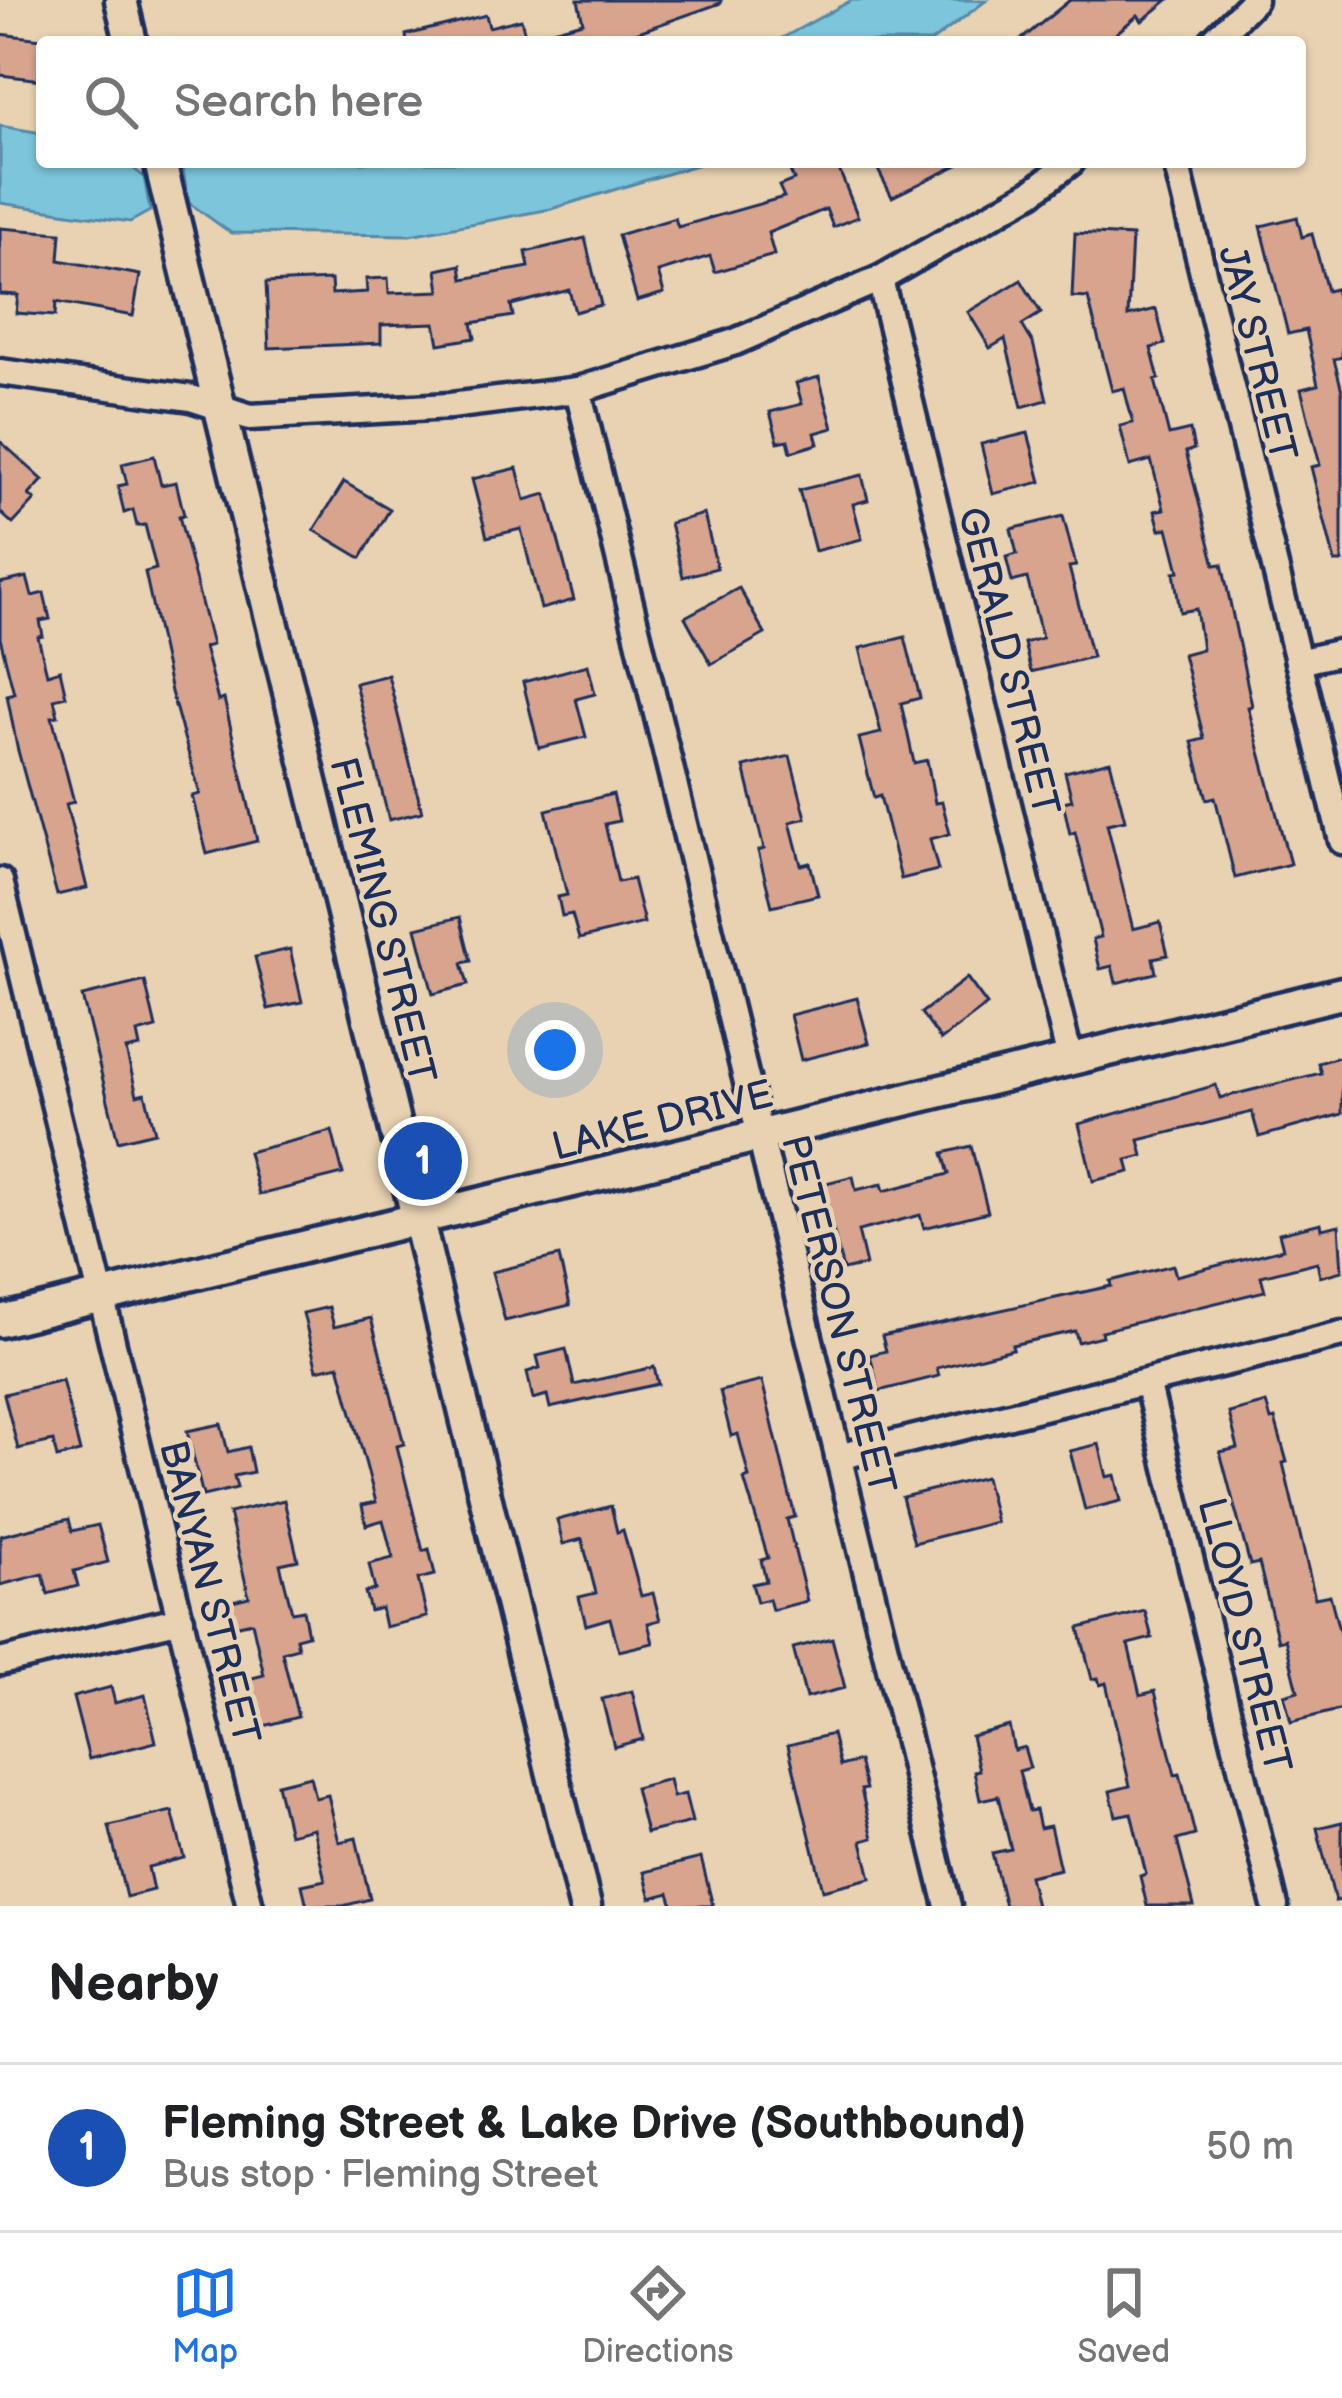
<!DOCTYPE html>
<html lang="en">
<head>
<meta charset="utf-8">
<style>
	:root { --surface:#fff; --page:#f2f2f2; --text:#202124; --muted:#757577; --line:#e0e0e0; --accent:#1a73e8 }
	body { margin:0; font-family:"Balsamiq Sans",sans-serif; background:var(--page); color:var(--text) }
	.you { position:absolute; left:555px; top:1050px; width:42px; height:42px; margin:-30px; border:9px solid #fff; border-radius:50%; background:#1a73e8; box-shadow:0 0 0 18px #1a73e833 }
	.badge { display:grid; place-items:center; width:78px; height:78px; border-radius:50%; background:var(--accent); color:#fff; font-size:39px; font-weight:700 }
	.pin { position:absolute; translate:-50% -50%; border:6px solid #fff; box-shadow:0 3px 12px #0006 }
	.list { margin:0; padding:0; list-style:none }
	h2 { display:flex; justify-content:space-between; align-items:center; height:156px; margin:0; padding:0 48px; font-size:51px }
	h2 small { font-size:39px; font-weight:400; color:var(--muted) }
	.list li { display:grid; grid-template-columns:78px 1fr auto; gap:36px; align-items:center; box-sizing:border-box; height:168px; padding:0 48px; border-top:3px solid var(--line) }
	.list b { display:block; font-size:45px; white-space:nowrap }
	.list p { margin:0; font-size:39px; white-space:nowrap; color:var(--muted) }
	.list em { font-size:39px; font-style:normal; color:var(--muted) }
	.icon { flex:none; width:66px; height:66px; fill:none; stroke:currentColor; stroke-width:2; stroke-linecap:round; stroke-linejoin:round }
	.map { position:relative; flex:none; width:1342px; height:1906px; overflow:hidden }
	.search { position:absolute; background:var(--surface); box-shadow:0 3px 9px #0004; left:36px; right:36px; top:36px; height:132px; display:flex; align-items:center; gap:30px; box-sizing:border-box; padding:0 42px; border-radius:12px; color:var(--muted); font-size:45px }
	.sheet { height:324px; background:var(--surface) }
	nav { display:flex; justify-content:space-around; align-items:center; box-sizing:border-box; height:168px; border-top:3px solid var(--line); background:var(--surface); font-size:33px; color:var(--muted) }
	nav a { display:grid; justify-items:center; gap:6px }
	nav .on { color:var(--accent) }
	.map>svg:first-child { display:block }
	.water { fill:#7bc5db; stroke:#5589a9; stroke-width:3 }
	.building { fill:#d8a48d; stroke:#1b2f5e; stroke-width:3 }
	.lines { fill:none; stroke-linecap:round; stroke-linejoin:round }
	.minor-casing { stroke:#1b2f5e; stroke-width:33 }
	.tertiary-casing { stroke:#1b2f5e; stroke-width:39 }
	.minor { stroke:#e8d2b1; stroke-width:24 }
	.tertiary { stroke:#e8d2b1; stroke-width:30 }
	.labels { text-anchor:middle; stroke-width:9; stroke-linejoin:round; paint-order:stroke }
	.street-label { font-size:39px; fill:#1b2f5e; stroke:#e8d2b1 }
</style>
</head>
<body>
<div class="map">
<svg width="1342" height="1906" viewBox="0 0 1342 1906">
	<rect width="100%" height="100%" fill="#e8d2b1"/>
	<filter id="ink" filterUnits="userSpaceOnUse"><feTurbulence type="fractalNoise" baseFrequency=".00833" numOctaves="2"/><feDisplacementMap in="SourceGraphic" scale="24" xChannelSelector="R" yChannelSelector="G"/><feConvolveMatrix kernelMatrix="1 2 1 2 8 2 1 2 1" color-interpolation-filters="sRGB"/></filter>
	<g filter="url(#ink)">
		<g class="water">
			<path d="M852,0H987L931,42H775Z"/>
			<path d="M0,126L42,133V162H126L144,177L150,211L130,222L0,203Z"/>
			<path d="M193,162H706L551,209L410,235L231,233L189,203L183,170Z"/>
		</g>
		<g class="building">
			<path d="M578,0H721V3L610,42H530L529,36L583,22Z"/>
			<path d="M1070,0H1168L1142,21L1138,15L1106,42H1018Z"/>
			<path d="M486,15L489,27L521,19L527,42H407L406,35Z"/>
			<path d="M0,34L42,39V80L0,75Z"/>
			<path d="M786,162H836L858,217L833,227L826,209L768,233L774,255L715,272L710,256L658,272L664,293L637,301L618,235L675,218L678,227L784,197L779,186L794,180Z"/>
			<path d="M874,162H964L892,197Z"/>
			<path d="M1297,217L1302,237L1312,234L1327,291L1335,289L1342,319V357L1334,359L1342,391V562H1335L1311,467L1320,465L1301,389L1318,385L1306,330L1288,334L1261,226Z"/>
			<path d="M0,228L61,233L59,260L140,275L133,316L56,302L55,316L16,313L18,295L0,294Z"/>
			<path d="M1075,233L1132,236L1128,316L1156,309L1165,344L1151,348L1159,379L1155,380L1169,435L1190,430L1194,449L1186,452L1215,565L1222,564L1252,706L1248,707L1290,864L1235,878L1215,797L1207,799L1192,742L1204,739L1183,654L1202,649L1196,609L1180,612L1174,572L1179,571L1168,528L1160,530L1155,511L1164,509L1151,460L1130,466L1120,426L1133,423L1124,388L1112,391L1088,298L1072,297Z"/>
			<path d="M585,238L601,305L575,312L569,290L511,305L513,316L472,323L475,338L439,344L435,323L381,325V343L269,348L266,283L331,280L332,294L367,292L366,279L388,278L389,293L440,291L437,270L461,265L463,279L529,267L526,252Z"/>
			<path d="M1021,280L1041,313L1022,325L1033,343L1047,400L1022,407L1005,339L990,348L968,312Z"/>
			<path d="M819,377L833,428L815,433L818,444L791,452L788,440L778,442L770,412L802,404L796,383Z"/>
			<path d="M1028,433L1041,482L993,494L981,444Z"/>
			<path d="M0,441L43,480L29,495L35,500L13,524L0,512Z"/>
			<path d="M154,456L161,485L176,482L184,515L179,516L212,645L204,647L218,701L224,699L257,841L207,854L192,796L200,794L171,692L145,572L156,569L145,525L137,526L133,510L124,513L118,486L127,484L122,464Z"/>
			<path d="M517,468L525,500L546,494L574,600L541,609L521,529L487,537L472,479Z"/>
			<path d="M862,475L868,500L853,504L862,539L815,551L799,490Z"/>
			<path d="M344,482L390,509L361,558L314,530Z"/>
			<path d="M704,514L717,568L683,577L670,523Z"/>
			<path d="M1063,516L1076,566L1069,567L1092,657L1031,672L1024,643L1042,638L1027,578L1012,582L1006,557L1017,554L1011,529Z"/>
			<path d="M27,577L32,596L44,593L50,619L40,621L43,636L38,637L47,674L60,670L66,696L54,699L58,716L52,717L74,802L66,804L87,888L57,895L17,747L7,695L14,693L0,638V583Z"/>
			<path d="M739,588L765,634L711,664L685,617Z"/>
			<path d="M905,637L920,698L901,703L914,763L927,760L935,803L942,802L950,834L930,839L938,870L901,879L880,796L874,798L859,738L881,733L860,648Z"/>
			<path d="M588,665L595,694L576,699L586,737L539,748L523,682Z"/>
			<path d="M388,675L422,812L389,820L355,683Z"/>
			<path d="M790,756L806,818L790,822L801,865L810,863L818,895L772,906L758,851L764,849L744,767Z"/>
			<path d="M1110,761L1125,820L1107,824L1133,929L1160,922L1168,955L1153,958L1156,973L1116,983L1112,966L1100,969L1093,939L1101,937L1075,832L1070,834L1063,802L1072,800L1065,772Z"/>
			<path d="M613,794L619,821L605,824L618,882L633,879L644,923L579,939L572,914L562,916L558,897L567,895L546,810Z"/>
			<path d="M460,917L471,961L462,963L468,985L433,994L416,928Z"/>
			<path d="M290,949L302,1002L268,1009L255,957Z"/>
			<path d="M967,978L987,1005L941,1040L921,1013Z"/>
			<path d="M145,981L156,1028L137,1033L140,1047L126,1050L137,1095L145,1093L155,1132L118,1141L82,996Z"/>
			<path d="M857,998L869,1043L801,1060L790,1015Z"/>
			<path d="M1342,1056V1114L1259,1137L1252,1112L1139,1140L1143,1156L1127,1160L1130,1172L1093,1181L1079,1124L1216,1085L1220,1098L1321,1073L1318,1063Z"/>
			<path d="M332,1131L343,1174L259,1195L248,1152Z"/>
			<path d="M971,1146L988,1212L924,1228L920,1215L858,1231L866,1265L843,1270L822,1184L853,1176L856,1190L882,1184L884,1191L949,1174L943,1153Z"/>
			<path d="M1321,1223L1322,1229L1339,1225L1342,1271L1320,1277L1317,1262L1261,1276L1265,1291L1101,1331L1102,1336L1078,1342L1075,1331L1012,1345L1013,1349L937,1368L939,1376L879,1391L870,1355L886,1351L882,1336L1111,1286L1110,1281L1173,1265L1176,1276L1283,1249L1279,1233Z"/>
			<path d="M559,1256L570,1305L505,1321L492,1272Z"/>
			<path d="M329,1307L334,1327L371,1318L404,1444L397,1446L423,1551L429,1549L435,1575L418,1579L427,1617L385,1627L381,1608L370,1611L365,1592L375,1590L369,1564L393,1558L383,1520L366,1525L362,1505L376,1502L339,1365L317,1370L303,1313Z"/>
			<path d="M566,1349L574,1385L654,1367L658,1384L550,1408L547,1395L533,1399L527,1372L540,1368L537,1356Z"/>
			<path d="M62,1380L80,1452L57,1458L53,1441L18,1449L4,1394Z"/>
			<path d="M762,1381L795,1517L787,1519L807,1601L772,1610L769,1599L757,1602L752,1584L766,1581L761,1560L768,1558L744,1479L749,1477L738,1434L731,1436L720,1391Z"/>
			<path d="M1266,1403L1271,1420L1275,1419L1287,1462L1283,1463L1315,1598L1330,1595L1342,1642V1709L1291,1722L1284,1695L1298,1691L1285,1639L1278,1641L1259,1563L1250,1565L1220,1452L1238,1448L1229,1413Z"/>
			<path d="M221,1424L228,1452L248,1447L253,1472L234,1476L237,1488L203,1496L187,1431Z"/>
			<path d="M1099,1444L1107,1477L1115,1475L1121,1501L1085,1510L1070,1451Z"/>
			<path d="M985,1477L996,1522L914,1543L902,1497Z"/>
			<path d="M284,1500L298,1560L280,1564L292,1612L303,1610L308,1635L296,1638L298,1648L282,1652L298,1717L260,1727L248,1679L264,1675L252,1622L234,1626L228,1602L249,1597L229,1513Z"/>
			<path d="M611,1506L617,1532L623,1530L641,1596L653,1593L660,1620L648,1623L653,1643L619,1651L610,1618L586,1625L579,1597L596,1593L582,1539L563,1544L557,1520Z"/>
			<path d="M69,1519L72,1531L98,1525L108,1562L74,1571L78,1586L48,1594L43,1574L0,1585V1536Z"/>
			<path d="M1145,1611L1152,1638L1128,1644L1140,1695L1155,1691L1175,1775L1180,1774L1195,1835L1177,1840L1194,1906H1147L1140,1876L1146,1874L1131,1813L1116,1816L1110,1791L1130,1786L1106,1683L1100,1685L1098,1678L1092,1679L1079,1628Z"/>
			<path d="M832,1638L845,1688L806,1698L793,1648Z"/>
			<path d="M111,1687L115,1703L145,1695L156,1742L89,1759L73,1697Z"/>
			<path d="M632,1691L643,1739L614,1747L602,1699Z"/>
			<path d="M1009,1726L1014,1750L1024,1747L1030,1768L1019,1771L1029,1811L1036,1810L1040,1828L1050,1826L1060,1869L1029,1876L1036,1906H1005L992,1853L1011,1849L998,1796L980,1800L974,1771L979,1770L971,1736Z"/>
			<path d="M832,1734L840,1766L859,1761L866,1789L861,1790L873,1838L862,1841L871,1878L823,1890L788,1745Z"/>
			<path d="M310,1776L315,1798L328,1795L339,1842L356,1838L370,1899L343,1906H307L302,1885L325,1880L313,1828L289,1834L277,1784Z"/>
			<path d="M669,1779L673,1797L685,1794L692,1822L646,1833L635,1788Z"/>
			<path d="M172,1811L184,1858L148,1867L153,1890L126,1897L109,1826Z"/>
			<path d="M1342,1822V1900L1335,1901L1317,1828Z"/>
			<path d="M701,1858L713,1906H673L669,1893L651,1898L644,1872Z"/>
		</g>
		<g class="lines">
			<g class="minor-casing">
				<g id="minor">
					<path d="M1212,42L1254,0"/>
					<path d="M1176,162L1342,841"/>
					<path d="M880,279L1070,1059"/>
					<path d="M0,372L191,398L250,417L450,406L578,390L735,342L880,279L1032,192L1071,162"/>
					<path d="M578,390L948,1906"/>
					<path d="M1298,662L1342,652"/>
					<path d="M0,881L250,1906"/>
					<path d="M1147,1382L1275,1906"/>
					<path d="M838,1457L1342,1334"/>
					<path d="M0,1662L181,1619"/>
				</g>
			</g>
			<g class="tertiary-casing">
				<g id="tertiary">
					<path d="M121,0L131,42"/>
					<path d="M160,162L585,1906"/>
					<path d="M0,1321L1342,993"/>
				</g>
			</g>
			<use href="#minor" class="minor"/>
			<use href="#tertiary" class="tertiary"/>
		</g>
	</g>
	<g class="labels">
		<g class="street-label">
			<text transform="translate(1259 353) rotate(76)" y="14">JAY STREET</text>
			<text transform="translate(1010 661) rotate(76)" y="14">GERALD STREET</text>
			<text transform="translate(384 920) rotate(76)" y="14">FLEMING STREET</text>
			<text transform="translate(662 1119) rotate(-14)" y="14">LAKE DRIVE</text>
			<text transform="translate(840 1314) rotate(76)" y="14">PETERSON STREET</text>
			<text transform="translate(211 1592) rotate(76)" y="14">BANYAN STREET</text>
			<text transform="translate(1246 1635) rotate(76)" y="14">LLOYD STREET</text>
		</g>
	</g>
</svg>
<div class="you"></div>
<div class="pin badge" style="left:423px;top:1161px;background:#1a4fb4">1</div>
<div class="search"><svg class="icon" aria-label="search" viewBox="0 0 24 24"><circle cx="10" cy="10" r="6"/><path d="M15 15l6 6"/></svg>Search here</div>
</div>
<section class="sheet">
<h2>Nearby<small></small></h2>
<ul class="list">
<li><span class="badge" style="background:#1a4fb4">1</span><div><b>Fleming Street &amp; Lake Drive (Southbound)</b><p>Bus stop · Fleming Street</p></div><em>50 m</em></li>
</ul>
</section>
<nav>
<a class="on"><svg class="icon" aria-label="map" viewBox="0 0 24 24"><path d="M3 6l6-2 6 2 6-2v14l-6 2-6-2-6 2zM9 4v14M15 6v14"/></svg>Map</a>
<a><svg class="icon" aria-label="directions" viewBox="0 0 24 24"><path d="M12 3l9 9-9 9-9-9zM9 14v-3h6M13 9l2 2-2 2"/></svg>Directions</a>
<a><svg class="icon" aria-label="saved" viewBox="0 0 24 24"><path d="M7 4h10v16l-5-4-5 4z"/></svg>Saved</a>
</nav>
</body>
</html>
